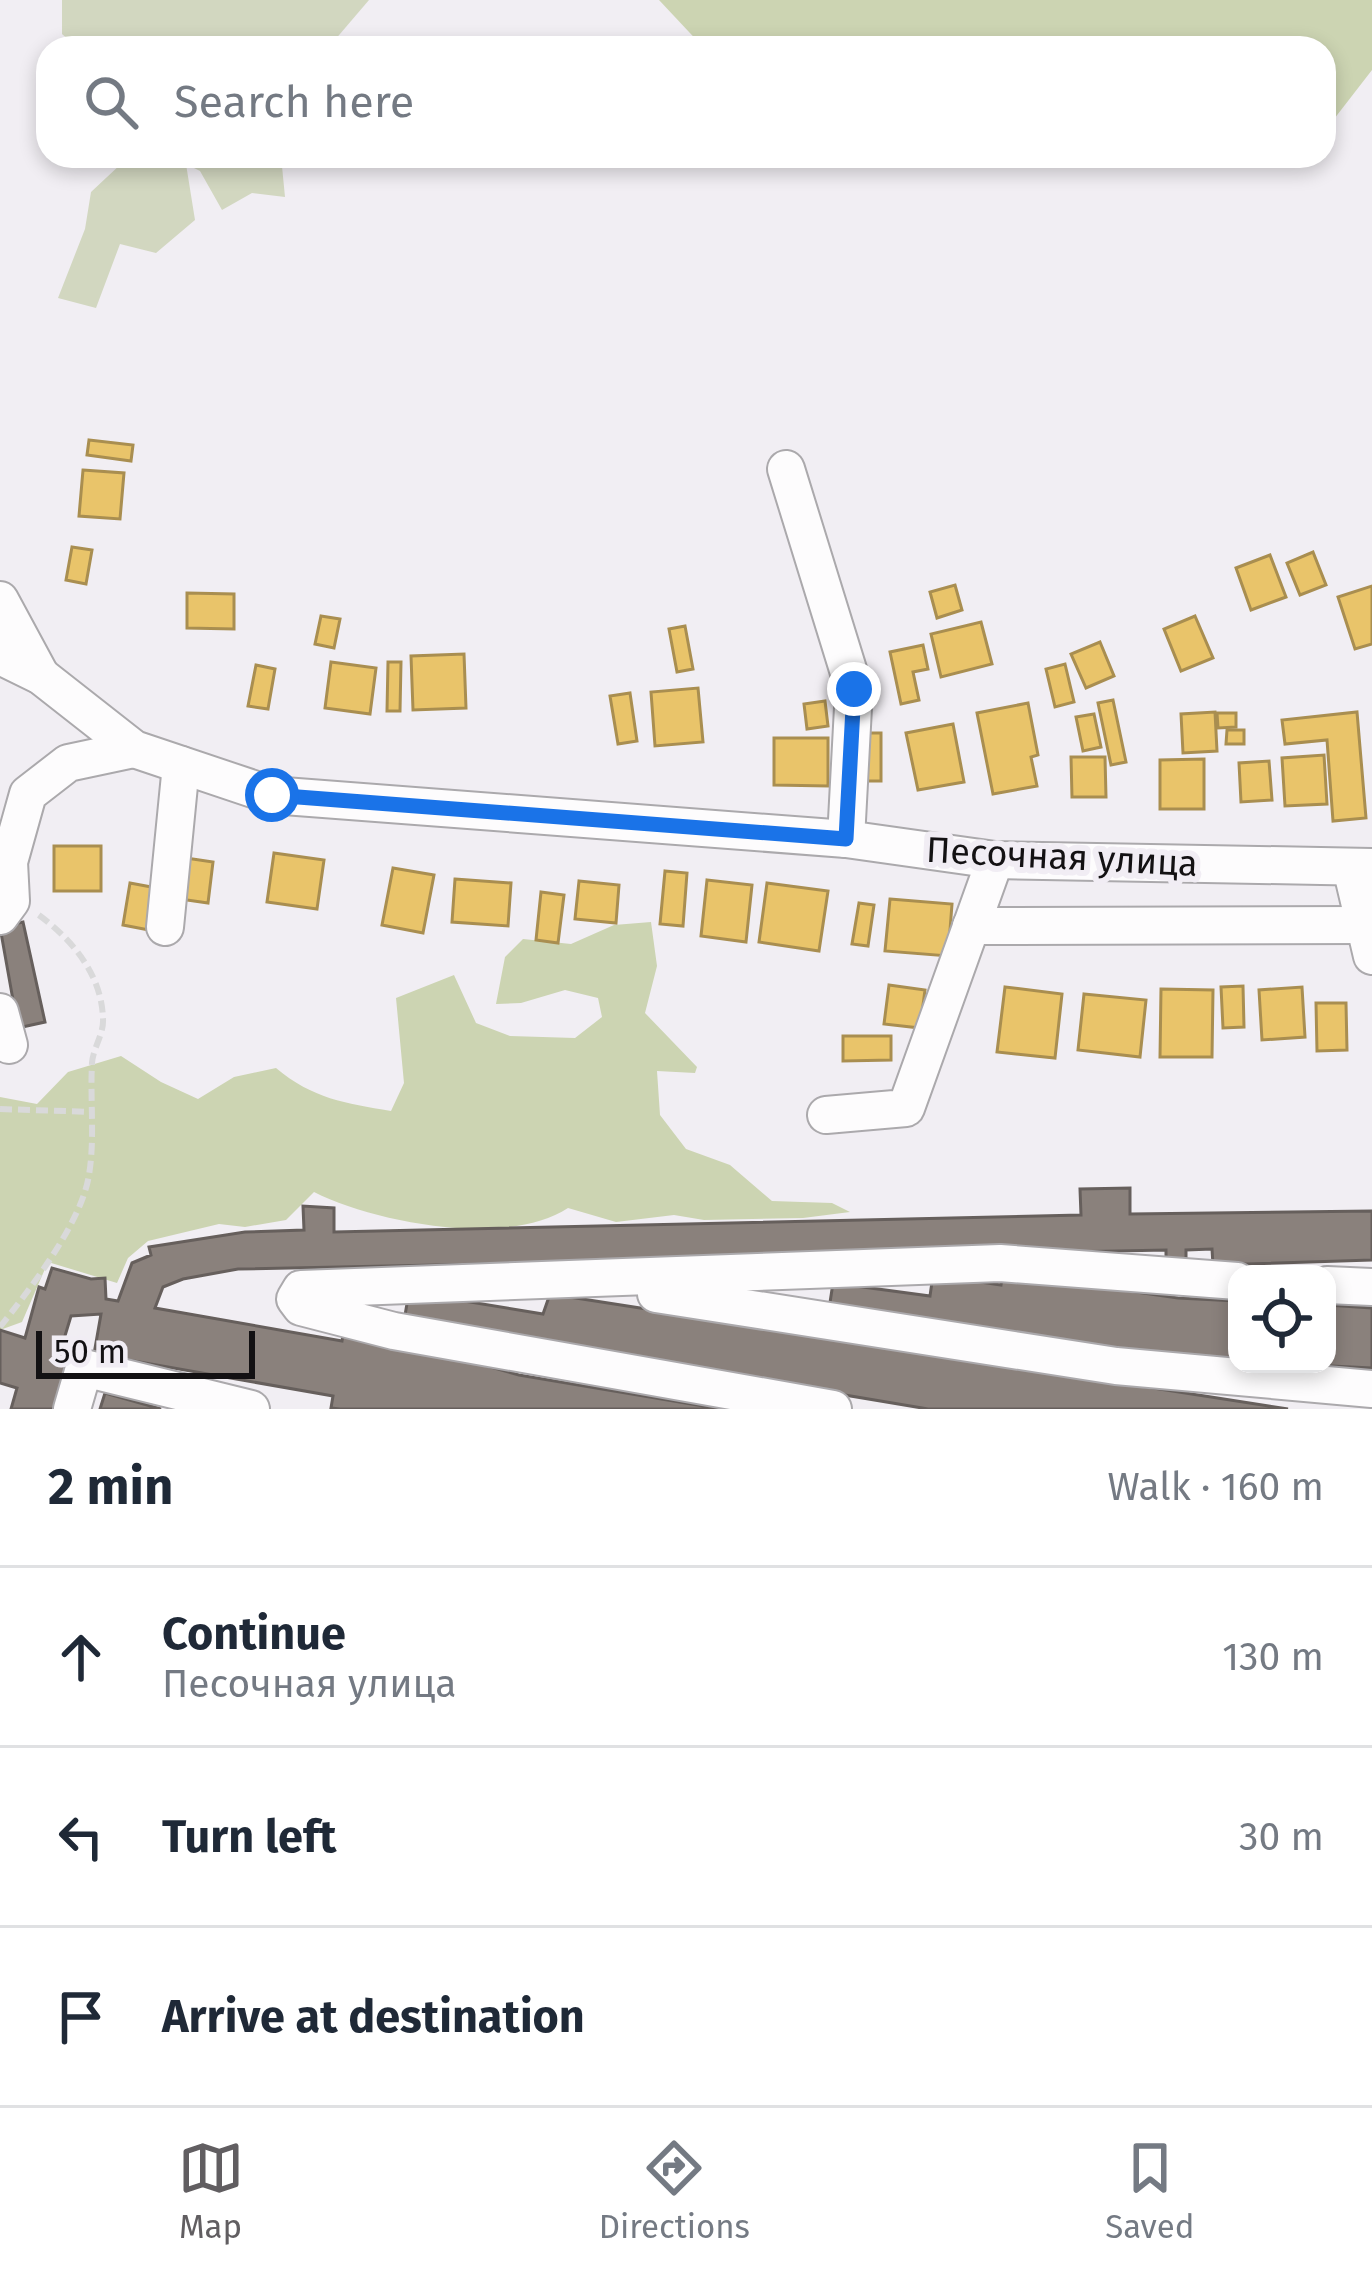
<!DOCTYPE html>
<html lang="en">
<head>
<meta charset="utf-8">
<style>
	:root { --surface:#fff; --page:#f6f6f7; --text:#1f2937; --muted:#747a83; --line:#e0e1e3; --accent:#615e61 }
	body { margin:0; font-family:"Fira Sans",sans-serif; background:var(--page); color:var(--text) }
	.controls { position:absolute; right:36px; bottom:36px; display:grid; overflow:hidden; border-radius:24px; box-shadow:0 6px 18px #0003 }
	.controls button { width:108px; height:108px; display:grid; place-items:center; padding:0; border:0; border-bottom:3px solid var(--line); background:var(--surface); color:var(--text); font:60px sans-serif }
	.scale { position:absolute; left:36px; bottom:30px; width:219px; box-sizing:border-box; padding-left:12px; border:6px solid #131113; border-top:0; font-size:33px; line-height:42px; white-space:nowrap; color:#131113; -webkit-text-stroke:9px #f1edf4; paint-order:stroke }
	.stop { position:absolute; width:36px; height:36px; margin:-27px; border:9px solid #1a73e8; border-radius:50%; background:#fff }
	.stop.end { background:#1a73e8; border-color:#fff; box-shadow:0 3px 12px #0008 }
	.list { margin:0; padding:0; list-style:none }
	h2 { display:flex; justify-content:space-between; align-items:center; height:156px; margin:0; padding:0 48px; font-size:51px }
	h2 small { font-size:39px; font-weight:400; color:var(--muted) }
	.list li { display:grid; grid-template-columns:78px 1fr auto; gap:36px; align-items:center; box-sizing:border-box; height:180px; padding:0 48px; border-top:3px solid var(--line) }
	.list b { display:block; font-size:45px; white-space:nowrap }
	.list p { margin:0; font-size:39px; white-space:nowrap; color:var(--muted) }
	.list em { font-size:39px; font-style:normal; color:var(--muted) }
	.icon { flex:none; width:66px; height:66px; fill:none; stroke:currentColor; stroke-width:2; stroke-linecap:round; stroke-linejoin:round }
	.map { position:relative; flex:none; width:1372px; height:1409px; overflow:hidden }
	.search { position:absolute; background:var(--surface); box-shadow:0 6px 18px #0003; left:36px; right:36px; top:36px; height:132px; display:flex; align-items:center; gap:30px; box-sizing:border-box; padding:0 42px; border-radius:36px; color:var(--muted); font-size:45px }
	.sheet { height:696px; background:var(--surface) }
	nav { display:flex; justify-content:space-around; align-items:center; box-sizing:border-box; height:168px; border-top:3px solid var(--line); background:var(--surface); font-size:33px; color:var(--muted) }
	nav a { display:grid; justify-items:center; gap:6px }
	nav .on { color:var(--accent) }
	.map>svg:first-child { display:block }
	.green { fill:#d2d7c0 }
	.forest { fill:#ccd4b2 }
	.homes { fill:#e9c46a; stroke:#a98e50; stroke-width:3 }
	.industry { fill:#8a817c; stroke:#665f5c; stroke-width:3 }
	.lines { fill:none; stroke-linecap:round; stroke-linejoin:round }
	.minor-casing { stroke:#aba9ac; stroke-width:40 }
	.path { stroke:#d9d9da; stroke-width:6; stroke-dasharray:12 6; stroke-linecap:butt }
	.minor { stroke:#fdfcfd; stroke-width:36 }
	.route { stroke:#1a73e8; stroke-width:15 }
	.labels { text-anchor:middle; stroke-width:12; stroke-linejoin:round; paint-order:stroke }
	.street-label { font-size:36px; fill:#131113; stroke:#f1edf4 }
</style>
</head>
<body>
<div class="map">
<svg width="1372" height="1409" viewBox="0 0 1372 1409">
	<rect width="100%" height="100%" fill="#f1eef3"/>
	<g class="green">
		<path d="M62,0H369L328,48H78L62,34Z"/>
		<path d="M122,156H281L285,197L252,193L222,210L200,171L186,164L195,220L156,253L120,244L96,308L58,298L85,229L91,192L122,163Z"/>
	</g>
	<g class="forest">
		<path d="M659,0H1372V70L1324,132V48H704Z"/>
		<path d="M651,922L657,966L645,1013L697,1067L695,1073L657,1071L660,1115L686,1149L730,1165L772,1201L832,1203L850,1212L803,1218L704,1220L674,1215L616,1222L568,1208C507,1248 376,1223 314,1192L286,1220L245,1227L219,1224L148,1241L128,1258L117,1283L48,1262L22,1322L0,1330V1097L37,1104L68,1072L121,1056L161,1082L198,1099L234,1077L276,1068C313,1099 345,1103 391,1111L404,1083L396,998L454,975L476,1023L510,1036L575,1038L602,1017L598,998L565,990L521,1003L496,1004L505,957L523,939L571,944L614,925Z"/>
	</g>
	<g class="homes">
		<path d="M89,440L133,445L131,461L87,455Z"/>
		<path d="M83,470L124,473L120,519L79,516Z"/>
		<path d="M72,547L92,550L86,584L66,580Z"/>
		<path d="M1313,552L1326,585L1300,595L1287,563Z"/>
		<path d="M1270,555L1286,597L1251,610L1236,568Z"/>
		<path d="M955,585L962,610L937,618L930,592Z"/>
		<path d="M1372,586V644L1355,649L1338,597Z"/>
		<path d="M187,593L234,594V629L187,628Z"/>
		<path d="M321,616L340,619L334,648L315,644Z"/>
		<path d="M1195,616L1213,658L1181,671L1164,629Z"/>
		<path d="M981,622L992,664L941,677L931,634Z"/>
		<path d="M685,626L693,669L677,672L669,629Z"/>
		<path d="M1100,642L1114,676L1086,688L1071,654Z"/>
		<path d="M923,645L928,669L913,672L919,700L901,704L890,652Z"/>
		<path d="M464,654L466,708L413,710L411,656Z"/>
		<path d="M331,662L376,668L370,714L325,708Z"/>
		<path d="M388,662H401L400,711H387Z"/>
		<path d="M1065,664L1074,702L1055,707L1046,669Z"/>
		<path d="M256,665L275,669L268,709L248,706Z"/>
		<path d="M698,688L703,742L655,746L651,692Z"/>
		<path d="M630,693L637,741L618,744L610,696Z"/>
		<path d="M1113,700L1126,762L1111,765L1098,703Z"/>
		<path d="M825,701L828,726L807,729L804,704Z"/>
		<path d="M1028,703L1038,755L1031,757L1037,786L993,794L977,713Z"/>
		<path d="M1215,712L1217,751L1183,753L1181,714Z"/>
		<path d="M1357,712L1366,818L1333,821L1327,740L1285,744L1282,720Z"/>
		<path d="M1217,713H1236V727L1218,728Z"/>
		<path d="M1094,714L1101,747L1083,751L1076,717Z"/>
		<path d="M953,724L964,782L918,790L906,733Z"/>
		<path d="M1227,730H1244V744H1226Z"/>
		<rect x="861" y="733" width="20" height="48"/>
		<path d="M774,738H828V786L774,785Z"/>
		<path d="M1324,755L1327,804L1285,806L1282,758Z"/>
		<path d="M1071,757H1105L1106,797H1072Z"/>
		<path d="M1204,759V809H1160V760Z"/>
		<path d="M1269,761L1272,800L1241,802L1239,763Z"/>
		<rect x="54" y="846" width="47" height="45"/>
		<path d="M274,853L324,860L317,909L267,902Z"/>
		<path d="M186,858L213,862L208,903L180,899Z"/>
		<path d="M393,868L434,875L423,933L382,925Z"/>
		<path d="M665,871L687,873L683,926L660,924Z"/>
		<path d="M455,879L511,883L508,926L452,922Z"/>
		<path d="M707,880L752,885L746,942L701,936Z"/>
		<path d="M579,881L619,885L616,923L575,919Z"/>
		<path d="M130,883L162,889L154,931L123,925Z"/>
		<path d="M767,883L828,891L819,951L759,942Z"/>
		<path d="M541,892L564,895L558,943L536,940Z"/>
		<path d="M890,899L952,904L948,956L885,951Z"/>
		<path d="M859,903L874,905L868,946L852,944Z"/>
		<path d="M889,985L925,990L920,1028L884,1024Z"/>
		<path d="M1243,986L1244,1027L1223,1028L1221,987Z"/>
		<path d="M1005,987L1062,994L1055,1058L997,1052Z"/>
		<path d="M1302,987L1305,1037L1262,1040L1259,990Z"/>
		<path d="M1161,989L1213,990L1212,1057H1160Z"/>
		<path d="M1084,994L1146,1000L1140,1057L1078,1050Z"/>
		<path d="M1316,1003H1346L1347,1050L1317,1051Z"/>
		<path d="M843,1036H891V1060L843,1061Z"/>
	</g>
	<g class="industry">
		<path d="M23,922L45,1022L18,1028L0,927Z"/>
		<path d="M1130,1188V1214L1372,1211V1260L1213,1265L1212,1249L1186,1250V1260L1166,1261V1250L238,1269L183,1279L163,1287L155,1308L342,1341L343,1335L416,1346L519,1375L721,1409H340L331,1408L333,1396L94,1354L101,1314L71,1316L64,1339L76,1358L62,1409H11L17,1388L0,1383V1330L25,1338L39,1287L45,1289L52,1268L91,1279L105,1278L106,1299L118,1301L132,1263L151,1255L149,1247L245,1232L304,1230L303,1206L334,1208V1232L1081,1215L1080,1189Z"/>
		<path d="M1003,1273L1178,1298L1237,1301V1361L1157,1357L829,1309L833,1283L930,1296L933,1275L1001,1285Z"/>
		<path d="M409,1292L543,1314L550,1294L1288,1409H928L404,1321Z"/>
		<path d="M1327,1305L1372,1308V1368L1290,1364H1327Z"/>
		<path d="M105,1393L161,1409H100Z"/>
	</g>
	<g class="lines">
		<g class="minor-casing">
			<g id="minor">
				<path d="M786,469L854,689L846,839"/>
				<path d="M0,600L41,676"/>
				<path d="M0,656L41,676L134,749L271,795L846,839L995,860L1372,867"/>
				<path d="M1351,867L1372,956"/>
				<path d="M0,916L11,901L9,862L28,794L68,763L134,749"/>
				<path d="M971,926L1365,925"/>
				<path d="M165,927L181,765"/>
				<path d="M0,1012L9,1045"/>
				<path d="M826,1115L906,1108L995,860"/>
				<path d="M1327,1285L1372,1287"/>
				<path d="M656,1294L1116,1366L1372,1389"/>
				<path d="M72,1409L84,1368L251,1409"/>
				<path d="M833,1409L394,1331L301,1307L295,1299L301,1289L1000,1263L1237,1281"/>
			</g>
		</g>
		<g class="path">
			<path d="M0,1109L94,1112"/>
			<path d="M0,1327C30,1289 81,1224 89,1175C95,1138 90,1101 92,1063C93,1048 104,1034 103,1019C102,974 71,938 36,913"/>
		</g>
		<use href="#minor" class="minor"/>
	</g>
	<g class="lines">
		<path class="route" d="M272,795L846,839L854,689"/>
	</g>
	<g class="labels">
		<g class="street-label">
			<text transform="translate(1062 856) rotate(3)" y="13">Песочная улица</text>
		</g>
	</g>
</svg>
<div class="controls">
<button><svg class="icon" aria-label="locate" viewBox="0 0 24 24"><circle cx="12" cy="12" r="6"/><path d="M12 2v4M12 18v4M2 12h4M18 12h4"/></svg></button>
</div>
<div class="scale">50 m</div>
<div class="stop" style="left:272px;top:795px"></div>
<div class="stop end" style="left:854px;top:689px"></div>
<div class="search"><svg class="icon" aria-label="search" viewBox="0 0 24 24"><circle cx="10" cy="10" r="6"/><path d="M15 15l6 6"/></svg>Search here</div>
</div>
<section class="sheet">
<h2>2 min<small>Walk · 160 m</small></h2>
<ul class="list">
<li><svg class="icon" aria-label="ahead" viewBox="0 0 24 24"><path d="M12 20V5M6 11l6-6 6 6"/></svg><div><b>Continue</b><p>Песочная улица</p></div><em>130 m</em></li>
<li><svg class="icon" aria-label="left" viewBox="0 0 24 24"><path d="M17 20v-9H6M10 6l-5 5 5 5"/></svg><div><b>Turn left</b></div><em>30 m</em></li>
<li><svg class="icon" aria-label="arrive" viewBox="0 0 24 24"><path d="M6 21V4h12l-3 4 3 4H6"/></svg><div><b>Arrive at destination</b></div></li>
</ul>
</section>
<nav>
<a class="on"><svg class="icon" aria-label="map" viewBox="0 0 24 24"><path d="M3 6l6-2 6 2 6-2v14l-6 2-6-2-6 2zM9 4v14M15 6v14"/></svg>Map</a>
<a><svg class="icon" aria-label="directions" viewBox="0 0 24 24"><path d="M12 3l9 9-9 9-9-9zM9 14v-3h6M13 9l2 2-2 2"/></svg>Directions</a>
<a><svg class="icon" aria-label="saved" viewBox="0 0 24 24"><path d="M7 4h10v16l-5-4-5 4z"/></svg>Saved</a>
</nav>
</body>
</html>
